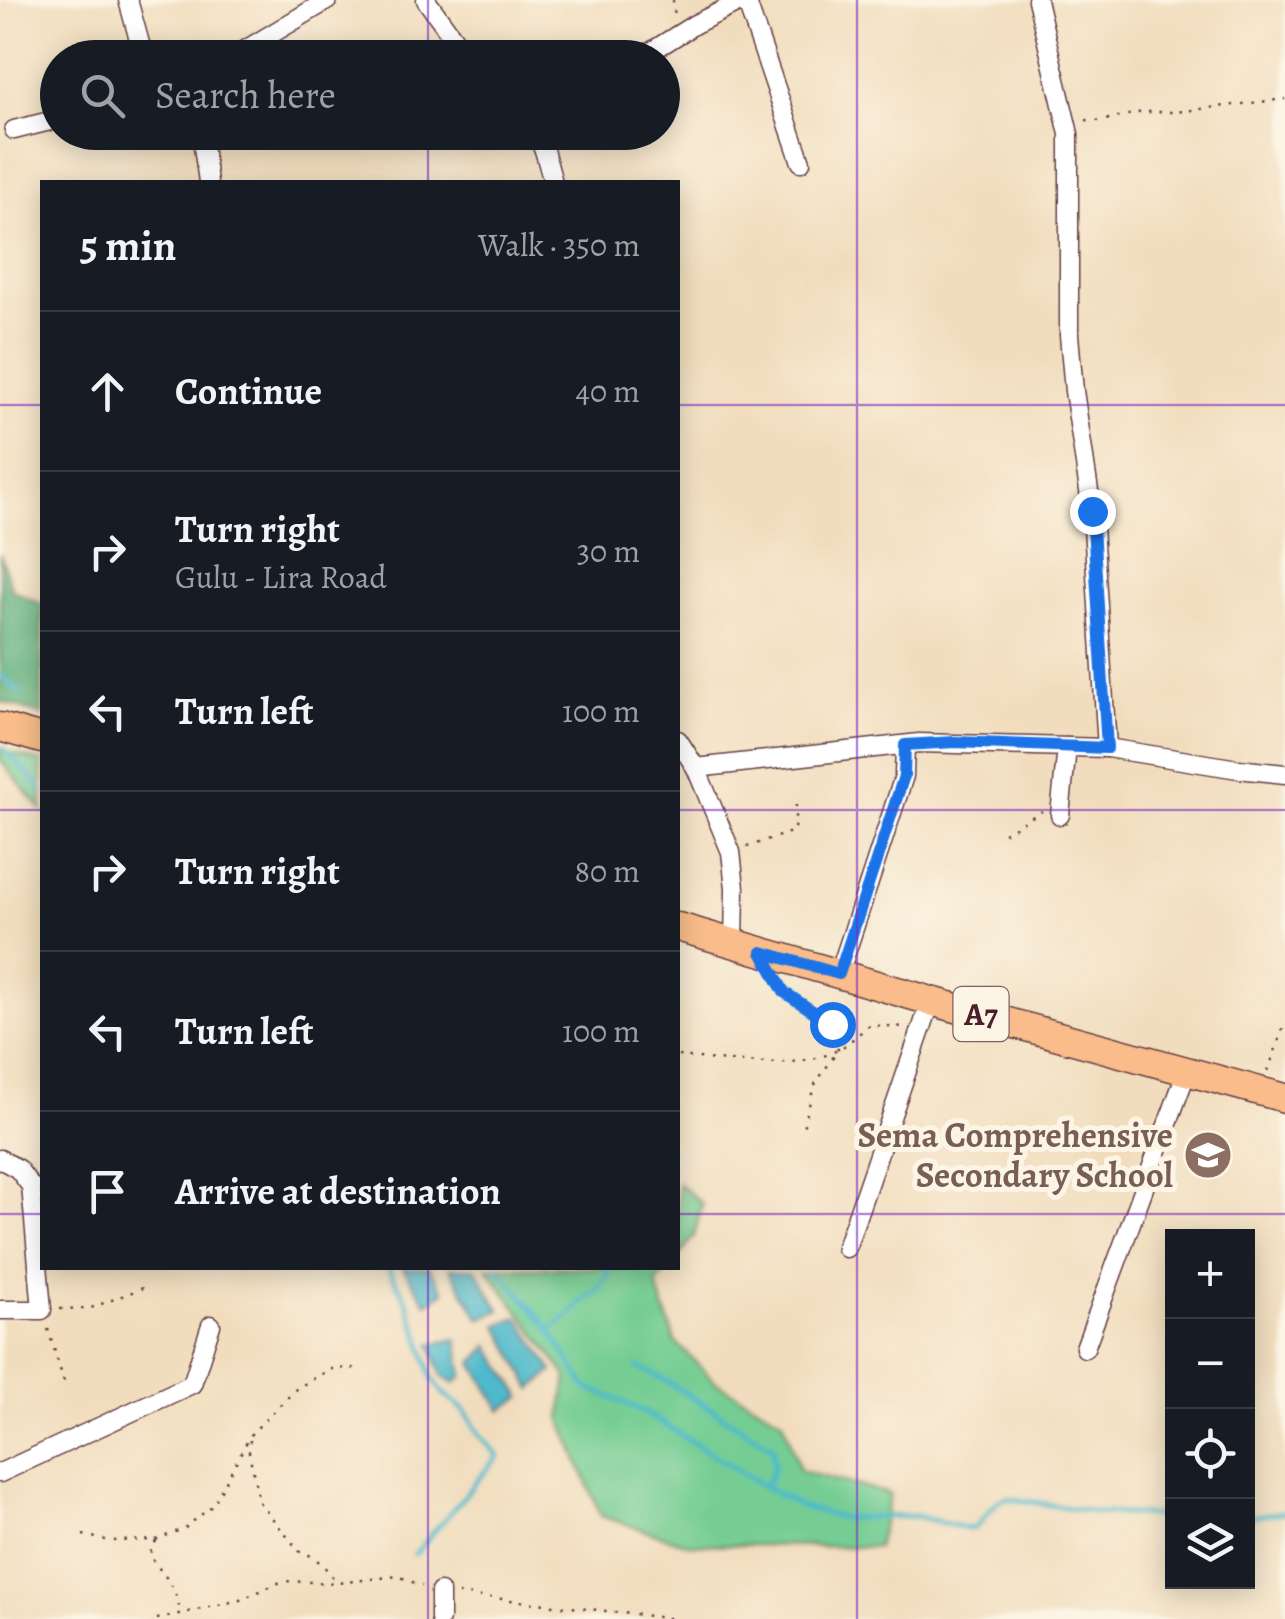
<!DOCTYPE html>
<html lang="en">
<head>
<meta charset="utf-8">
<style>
	:root { --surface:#171b24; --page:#242831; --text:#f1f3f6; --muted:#9ea1a6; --line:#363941 }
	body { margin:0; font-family:Alegreya,serif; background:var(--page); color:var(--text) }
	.controls { position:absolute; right:30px; bottom:30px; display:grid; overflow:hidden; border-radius:0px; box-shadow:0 5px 25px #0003 }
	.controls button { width:90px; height:90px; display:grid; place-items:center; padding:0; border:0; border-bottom:2px solid var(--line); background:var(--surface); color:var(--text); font:50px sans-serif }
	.stop { position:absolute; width:30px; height:30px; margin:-22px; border:8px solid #1a73e8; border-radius:50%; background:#fff }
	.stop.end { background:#1a73e8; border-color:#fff; box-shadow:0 2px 10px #0008 }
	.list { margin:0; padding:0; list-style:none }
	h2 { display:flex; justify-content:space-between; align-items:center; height:130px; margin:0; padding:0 40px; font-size:42px }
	h2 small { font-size:32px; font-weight:400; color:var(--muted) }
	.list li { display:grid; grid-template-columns:65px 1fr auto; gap:30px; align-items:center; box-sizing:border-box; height:160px; padding:0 40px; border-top:2px solid var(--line) }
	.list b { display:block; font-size:38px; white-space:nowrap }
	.list p { margin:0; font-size:32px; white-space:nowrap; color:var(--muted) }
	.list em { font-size:32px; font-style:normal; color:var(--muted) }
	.icon { flex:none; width:55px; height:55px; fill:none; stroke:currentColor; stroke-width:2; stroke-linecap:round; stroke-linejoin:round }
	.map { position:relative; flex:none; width:1285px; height:1619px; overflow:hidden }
	.search { position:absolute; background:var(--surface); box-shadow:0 5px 25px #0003; left:40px; top:40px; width:640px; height:110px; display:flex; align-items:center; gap:25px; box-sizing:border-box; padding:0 35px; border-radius:55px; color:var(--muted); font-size:38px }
	.panel { position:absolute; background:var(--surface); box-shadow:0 5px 25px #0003; left:40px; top:180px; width:640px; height:1090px; border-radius:0px }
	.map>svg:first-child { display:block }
	.green { fill:#74cd93; stroke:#5f765f; stroke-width:2.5 }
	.forest { fill:#5fb07d; stroke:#546854; stroke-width:2.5 }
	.water { fill:#4eb9cb; stroke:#4c6c7b; stroke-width:2.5 }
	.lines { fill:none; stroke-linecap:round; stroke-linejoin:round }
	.stream { stroke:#4eb9cb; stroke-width:5 }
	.minor-casing { stroke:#633c41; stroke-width:21 }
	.primary-casing { stroke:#633c41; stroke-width:31 }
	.path { stroke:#633c41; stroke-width:2.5; stroke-dasharray:2.5 8; stroke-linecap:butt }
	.minor { stroke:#fff; stroke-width:18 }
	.primary { stroke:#f9bc8a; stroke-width:28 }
	.route { stroke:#1a73e8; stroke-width:12 }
	.grid { fill:none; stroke:#7b2cbf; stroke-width:2.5; stroke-opacity:0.55 }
	.labels { text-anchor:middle; stroke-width:10; stroke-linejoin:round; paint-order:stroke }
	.shield { fill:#fcf5e5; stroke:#7f5f63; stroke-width:2.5 }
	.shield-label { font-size:32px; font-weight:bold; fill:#4a1f2b }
	.education-label { font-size:35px; font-weight:bold; fill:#785e54; stroke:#fcf5e5; text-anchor:end }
</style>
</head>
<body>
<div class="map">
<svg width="1285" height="1619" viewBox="0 0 1285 1619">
	<rect width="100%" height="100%" fill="#fcf5e5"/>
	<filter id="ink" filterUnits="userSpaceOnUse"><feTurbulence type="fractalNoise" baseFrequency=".01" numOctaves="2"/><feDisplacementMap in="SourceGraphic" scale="20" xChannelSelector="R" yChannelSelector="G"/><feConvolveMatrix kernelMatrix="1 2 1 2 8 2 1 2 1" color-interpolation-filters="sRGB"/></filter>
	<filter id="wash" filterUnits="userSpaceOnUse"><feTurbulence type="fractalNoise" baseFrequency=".0048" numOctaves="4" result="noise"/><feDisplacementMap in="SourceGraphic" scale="40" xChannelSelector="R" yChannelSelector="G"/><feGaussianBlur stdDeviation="2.25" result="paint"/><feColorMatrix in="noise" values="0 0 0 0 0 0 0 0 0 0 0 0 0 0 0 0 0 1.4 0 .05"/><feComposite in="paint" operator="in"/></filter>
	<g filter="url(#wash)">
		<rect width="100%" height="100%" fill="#f1ddbd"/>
		<g class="green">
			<path d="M0,750L42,762V810L0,760Z"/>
			<path d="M678,1183L702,1204L694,1236L678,1257Z"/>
			<path d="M487,1268H669L656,1284L675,1341L715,1382L783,1420L800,1471L890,1494L877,1547L688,1544L601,1516L561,1419L567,1376Z"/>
		</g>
		<path class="forest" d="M0,554L12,590L42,604V715L0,701Z"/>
		<g class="water">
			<path d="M403,1268H430L444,1292L427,1303Z"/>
			<path d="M450,1268H475L500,1310L480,1319Z"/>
			<path d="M519,1318L553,1371L532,1389L498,1325Z"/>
			<path d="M457,1339L463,1376L455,1383L442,1376L431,1344Z"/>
			<path d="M489,1346L522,1397L501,1410L473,1363Z"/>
		</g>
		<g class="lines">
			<g class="stream">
				<path d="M0,675L20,692"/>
				<path d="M3,748L42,789"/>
				<path d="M388,1268L405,1297L419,1334L432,1378L443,1393L465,1411L479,1434L498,1456L415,1554"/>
				<path d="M497,1268L546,1324L586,1387L639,1409L765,1487L802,1507L844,1518L916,1516L968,1529L975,1528L998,1501L1007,1498L1101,1513L1172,1516"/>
				<path d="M550,1330L572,1313L583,1300L596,1293L609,1274L608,1268"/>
				<path d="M638,1367L661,1378L773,1447L774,1467L765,1487"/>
				<path d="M1248,1517L1285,1512"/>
			</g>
		</g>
	</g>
	<g filter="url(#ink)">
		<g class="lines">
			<g class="minor-casing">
				<g id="minor">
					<path d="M128,0L144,58"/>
					<path d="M426,0L468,58"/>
					<path d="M746,0L801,162"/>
					<path d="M1037,0L1069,134V335L1074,391L1092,511L1107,748"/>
					<path d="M232,58L328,0"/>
					<path d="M641,58L695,24L744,0"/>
					<path d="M14,130L58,119"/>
					<path d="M201,132L208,182"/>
					<path d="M534,132L544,150L553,182"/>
					<path d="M678,740L696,768L731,852L735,888L734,944"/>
					<path d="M696,768L919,743L1107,748L1238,769L1285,774"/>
					<path d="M1060,815L1067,747"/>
					<path d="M839,974L904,776L905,745"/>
					<path d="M0,1159L18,1169L31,1186L42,1310H0"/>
					<path d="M846,1248L931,1001"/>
					<path d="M1085,1348L1187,1071"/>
					<path d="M0,1473L192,1384L211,1325"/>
					<path d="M440,1619V1592"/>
				</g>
			</g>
			<g class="primary-casing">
				<g id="primary">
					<path d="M0,727L42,739"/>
					<path d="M678,927L931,1001L1285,1098"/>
				</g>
			</g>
			<g class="path">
				<path d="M673,0L675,18"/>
				<path d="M1086,120L1100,121L1142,112H1176L1285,99"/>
				<path d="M1004,833L1042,811"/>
				<path d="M747,847L794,831L796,805"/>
				<path d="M778,981L784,992L832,1024L838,1050L814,1086L803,1128"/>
				<path d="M678,1056C721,1060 801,1072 839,1049C850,1043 860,1032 870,1025L905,1027"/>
				<path d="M1268,1071L1285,1023"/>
				<path d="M60,1309L91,1308L145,1287"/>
				<path d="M48,1329L64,1382"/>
				<path d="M250,1440L249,1452L259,1502L300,1552L312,1556L323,1565L337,1583"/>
				<path d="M83,1535L110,1541L156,1540L185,1528L213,1505L251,1434L297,1388L331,1369L359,1368"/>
				<path d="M156,1541L149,1555C164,1576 175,1584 180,1611"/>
				<path d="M458,1594L676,1619"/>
				<path d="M157,1619L240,1600L283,1581L337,1583L398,1576L422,1586"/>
			</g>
			<use href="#minor" class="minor"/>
			<use href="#primary" class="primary"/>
		</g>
	</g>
	<g class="lines" filter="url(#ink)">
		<path class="route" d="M832,1024L784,992L762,952L839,974L904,776L905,745L955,742L1107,748L1092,511"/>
	</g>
	<path class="grid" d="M428,0V58M857,0V1619M428,132V182M0,405H42M678,405H1285M0,810H42M678,810H1285M0,1214H42M678,1214H1285M428,1268V1619"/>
	<defs>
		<g id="school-disc" transform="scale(2.5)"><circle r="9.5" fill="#8d6e63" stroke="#fcf5e5"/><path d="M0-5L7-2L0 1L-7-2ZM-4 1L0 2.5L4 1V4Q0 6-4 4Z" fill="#fff"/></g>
	</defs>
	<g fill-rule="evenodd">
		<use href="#school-disc" x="1208" y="1155"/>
	</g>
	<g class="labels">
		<rect class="shield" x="953.5" y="987" width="55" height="54" rx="8"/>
		<g class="shield-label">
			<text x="981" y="1025">A7</text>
		</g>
		<g class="education-label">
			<text x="1173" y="1147">Sema Comprehensive<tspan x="1173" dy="40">Secondary School</tspan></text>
		</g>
	</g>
</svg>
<div class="controls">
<button>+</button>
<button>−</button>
<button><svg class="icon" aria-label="locate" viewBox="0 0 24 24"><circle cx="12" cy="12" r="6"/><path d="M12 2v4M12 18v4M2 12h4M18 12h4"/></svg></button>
<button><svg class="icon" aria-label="layers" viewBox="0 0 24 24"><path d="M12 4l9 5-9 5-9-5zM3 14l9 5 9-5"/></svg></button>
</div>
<div class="stop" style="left:832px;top:1024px"></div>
<div class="stop end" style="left:1092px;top:511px"></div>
<div class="search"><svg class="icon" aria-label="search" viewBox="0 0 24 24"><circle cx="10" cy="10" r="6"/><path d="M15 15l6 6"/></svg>Search here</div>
<section class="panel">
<h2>5 min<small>Walk · 350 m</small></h2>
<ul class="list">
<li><svg class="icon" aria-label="ahead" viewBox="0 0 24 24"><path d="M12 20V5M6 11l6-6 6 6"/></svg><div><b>Continue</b></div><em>40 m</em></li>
<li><svg class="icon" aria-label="right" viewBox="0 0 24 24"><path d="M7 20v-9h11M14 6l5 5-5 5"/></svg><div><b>Turn right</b><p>Gulu - Lira Road</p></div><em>30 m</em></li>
<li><svg class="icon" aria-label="left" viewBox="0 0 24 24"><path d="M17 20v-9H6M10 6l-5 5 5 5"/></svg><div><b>Turn left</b></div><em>100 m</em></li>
<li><svg class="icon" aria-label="right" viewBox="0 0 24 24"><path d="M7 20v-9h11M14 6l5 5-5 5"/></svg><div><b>Turn right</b></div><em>80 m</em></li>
<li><svg class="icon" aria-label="left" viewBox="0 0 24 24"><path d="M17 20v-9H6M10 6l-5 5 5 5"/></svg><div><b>Turn left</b></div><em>100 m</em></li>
<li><svg class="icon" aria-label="arrive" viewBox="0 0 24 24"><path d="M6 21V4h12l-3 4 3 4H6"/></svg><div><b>Arrive at destination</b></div></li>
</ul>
</section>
</div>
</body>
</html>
